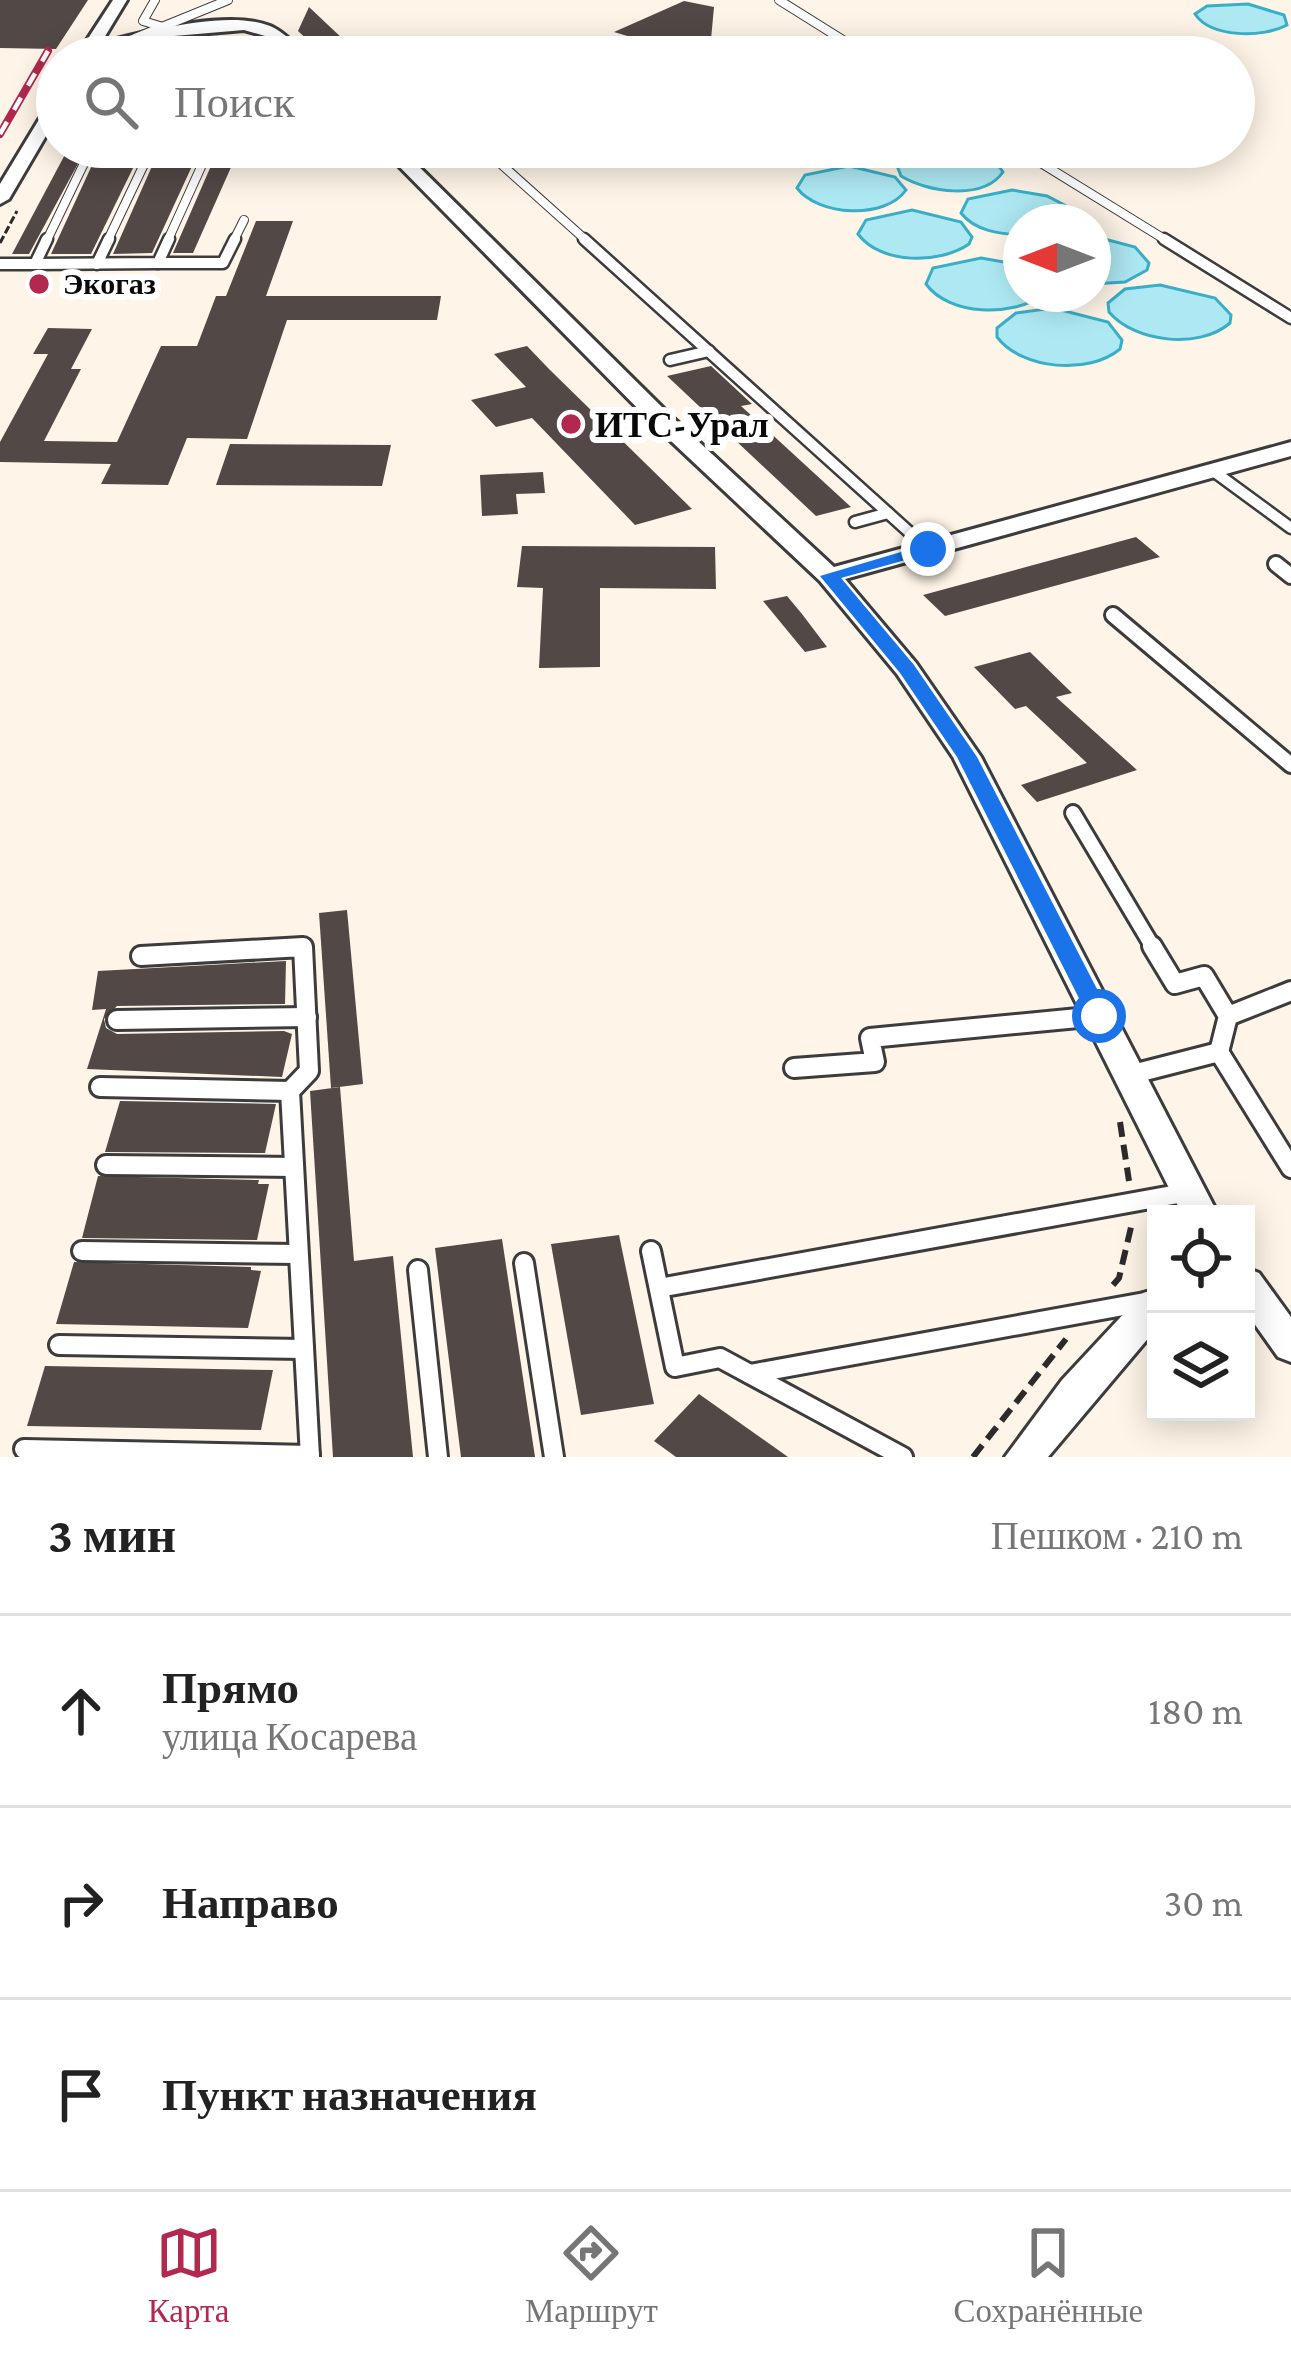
<!DOCTYPE html>
<html lang="ru">
<head>
<meta charset="utf-8">
<style>
	:root { --surface:#fff; --page:#f2f2f2; --text:#222; --muted:#767676; --line:#e0e0e0; --accent:#b3284f }
	body { margin:0; font-family:"Crimson Pro",serif; background:var(--page); color:var(--text) }
	.controls { position:absolute; right:36px; bottom:36px; display:grid; overflow:hidden; border-radius:0px; box-shadow:0 6px 30px #0003 }
	.controls button { width:108px; height:108px; display:grid; place-items:center; padding:0; border:0; border-bottom:3px solid var(--line); background:var(--surface); color:var(--text); font:60px sans-serif }
	.compass { position:absolute; left:1003px; top:204px; width:108px; height:108px; border-radius:50%; background:var(--surface); box-shadow:0 6px 30px #0003; rotate:270deg }
	.stop { position:absolute; width:36px; height:36px; margin:-27px; border:9px solid #1a73e8; border-radius:50%; background:#fff }
	.stop.end { background:#1a73e8; border-color:#fff; box-shadow:0 3px 12px #0008 }
	.list { margin:0; padding:0; list-style:none }
	h2 { display:flex; justify-content:space-between; align-items:center; height:156px; margin:0; padding:0 48px; font-size:51px }
	h2 small { font-size:39px; font-weight:400; color:var(--muted) }
	.list li { display:grid; grid-template-columns:78px 1fr auto; gap:36px; align-items:center; box-sizing:border-box; height:192px; padding:0 48px; border-top:3px solid var(--line) }
	.list b { display:block; font-size:45px; white-space:nowrap }
	.list p { margin:0; font-size:39px; white-space:nowrap; color:var(--muted) }
	.list em { font-size:39px; font-style:normal; color:var(--muted) }
	.icon { flex:none; width:66px; height:66px; fill:none; stroke:currentColor; stroke-width:2; stroke-linecap:round; stroke-linejoin:round }
	.map { position:relative; flex:none; width:1291px; height:1457px; overflow:hidden }
	.search { position:absolute; background:var(--surface); box-shadow:0 6px 30px #0003; left:36px; right:36px; top:36px; height:132px; display:flex; align-items:center; gap:30px; box-sizing:border-box; padding:0 42px; border-radius:66px; color:var(--muted); font-size:45px }
	.sheet { height:732px; background:var(--surface) }
	nav { display:flex; justify-content:space-around; align-items:center; box-sizing:border-box; height:168px; border-top:3px solid var(--line); background:var(--surface); font-size:33px; color:var(--muted) }
	nav a { display:grid; justify-items:center; gap:6px }
	nav .on { color:var(--accent) }
	.map>svg:first-child { display:block }
	.water { fill:#aee9f3; stroke:#38afc7; stroke-width:3 }
	.building { fill:#524846 }
	.lines { fill:none; stroke-linecap:round; stroke-linejoin:round }
	.lane-far3-casing { stroke:#3c3c3c; stroke-width:10 }
	.lane-far2-casing { stroke:#3c3c3c; stroke-width:15 }
	.lane-far1-casing { stroke:#3c3c3c; stroke-width:20 }
	.lane-casing { stroke:#3c3c3c; stroke-width:24 }
	.street-casing { stroke:#3c3c3c; stroke-width:6 }
	.path-far1 { stroke:#2b2b2b; stroke-width:3; stroke-dasharray:8 3; stroke-linecap:butt }
	.path { stroke:#2b2b2b; stroke-width:6; stroke-dasharray:15 8; stroke-linecap:butt }
	.lane-far3 { stroke:#fff; stroke-width:8 }
	.lane-far2 { stroke:#fff; stroke-width:10 }
	.lane-far1 { stroke:#fff; stroke-width:14 }
	.lane { stroke:#fff; stroke-width:18 }
	.street { fill:#fff; fill-rule:evenodd }
	.rail-casing { stroke:#b3284f; stroke-width:8 }
	.rail { stroke:#fff; stroke-width:4.5; stroke-dasharray:14; stroke-linecap:butt }
	.route { fill:#1a73e8 }
	.poi-dot { fill:#b3284f; stroke:#fff; stroke-width:4.5 }
	.labels { text-anchor:middle; stroke-width:12; stroke-linejoin:round; paint-order:stroke }
	.far-poi-label { font-size:30px; font-weight:bold; fill:#090909; stroke:#fff; text-anchor:start }
	.poi-label { font-size:36px; font-weight:bold; fill:#090909; stroke:#fff; text-anchor:start }
</style>
</head>
<body>
<div class="map">
<svg width="1291" height="1457" viewBox="0 0 1291 1457">
	<rect width="100%" height="100%" fill="#fef4e7"/>
	<g class="water">
		<path d="M1248,4L1284,15L1287,25C1263,38 1211,38 1195,14L1207,6Z"/>
		<path d="M928,149C954,148 988,148 1003,172C983,201 927,192 901,176L896,163Z"/>
		<path d="M849,166L895,177L906,190C885,220 818,216 797,188L805,175Z"/>
		<path d="M1012,190L1047,196L1070,208L1071,222H1021V235C1000,234 975,231 961,213L968,199Z"/>
		<path d="M912,210L961,222L972,237L969,244C940,264 881,265 858,234L866,220Z"/>
		<path d="M1093,236L1135,247L1149,263L1147,270L1125,282L1093,284Z"/>
		<path d="M981,258L1021,265V294L1043,295C1013,317 949,316 926,284L933,268Z"/>
		<path d="M1160,285L1215,298L1231,315L1230,323C1199,350 1134,342 1109,312L1108,303L1125,289Z"/>
		<path d="M1053,308L1108,322L1122,340L1120,349C1089,375 1022,370 997,337V328L1016,313Z"/>
	</g>
	<g class="building">
		<path d="M0,0H88L56,49L0,48Z"/>
		<path d="M684,1L714,7L711,39L674,50L614,32Z"/>
		<path d="M309,7L362,57H326L298,31Z"/>
		<path d="M69,147H87L29,254H12Z"/>
		<path d="M118,147H240L193,253H173L214,159L212,151Z"/>
		<path d="M93,163L135,164L91,254H51Z"/>
		<path d="M153,164H193L152,253L113,254Z"/>
		<path d="M256,221H293L266,296H441L437,320H287L247,439L187,438L168,485L101,484L111,464L0,462V442L48,354H33L48,328L92,329L71,369H81L44,441L117,442L161,346H197L216,296H226Z"/>
		<path d="M527,346L549,369L692,509L635,525L532,418L496,427L471,400L526,387L494,354Z"/>
		<path d="M711,366L752,404L741,406L851,507L816,516L667,376Z"/>
		<path d="M230,444L391,445L382,486L216,485Z"/>
		<path d="M543,472L545,493L516,494L518,514L482,516L480,475Z"/>
		<path d="M1136,537L1160,557L945,616L923,595Z"/>
		<path d="M522,546L715,547L716,589L600,588V667L539,668L543,588L517,587Z"/>
		<path d="M787,596L802,614L827,647L805,652L763,601Z"/>
		<path d="M1030,652L1072,693L1056,697L1137,770L1037,802L1021,785L1087,763L1026,706L1015,709L974,667Z"/>
		<path d="M347,910L363,1084L331,1088L319,913Z"/>
		<path d="M286,961L285,1004L117,1006L104,1019L106,1028L117,1034L284,1031L292,1034L282,1077L87,1069L106,1009L92,1010L98,971Z"/>
		<path d="M340,1087L354,1261L393,1256L413,1457H333L310,1091Z"/>
		<path d="M120,1101L276,1104L265,1153L105,1152Z"/>
		<path d="M98,1176L259,1180L258,1184H269L257,1240L82,1238Z"/>
		<path d="M619,1235L654,1404L581,1415L551,1244Z"/>
		<path d="M502,1239L535,1457H461L435,1248Z"/>
		<path d="M74,1262L251,1267V1270L261,1271L248,1328L56,1324Z"/>
		<path d="M45,1366L273,1370L261,1430L27,1426Z"/>
		<path d="M699,1394L788,1457H676L654,1441Z"/>
	</g>
	<g class="lines">
		<g class="lane-far3-casing">
			<g id="lane-far3">
				<path d="M155,0L143,21L163,27"/>
				<path d="M779,0L870,57"/>
				<path d="M135,38L228,0"/>
				<path d="M142,57L283,42"/>
				<path d="M482,147L588,242"/>
				<path d="M1015,147L1169,242"/>
				<path d="M46,242L88,155L206,156L167,242"/>
				<path d="M107,242L148,156"/>
				<path d="M233,242L244,220"/>
			</g>
		</g>
		<g class="lane-far2-casing">
			<g id="lane-far2">
				<path d="M584,239L928,549"/>
				<path d="M1164,239L1291,318"/>
				<path d="M158,263H223L235,239"/>
				<path d="M0,264H35"/>
				<path d="M35,264L47,239"/>
				<path d="M35,264L158,263L169,239"/>
				<path d="M97,264L109,239"/>
				<path d="M670,360L709,351"/>
				<path d="M1212,470L1291,528"/>
				<path d="M855,522L888,513"/>
			</g>
		</g>
		<g class="lane-far1-casing">
			<g id="lane-far1">
				<path d="M1276,564L1291,576"/>
				<path d="M1113,615L1291,765"/>
				<path d="M1073,813L1154,949"/>
				<path d="M273,949H303"/>
			</g>
		</g>
		<g class="lane-casing">
			<g id="lane">
				<path d="M1152,946L1175,984L1204,976L1228,1016L1219,1052"/>
				<path d="M141,956L303,947L309,1071L290,1091L310,1457"/>
				<path d="M1228,1016L1291,991"/>
				<path d="M117,1020L307,1017"/>
				<path d="M794,1068L875,1062L870,1038L1099,1016"/>
				<path d="M1129,1075L1219,1052L1291,1168"/>
				<path d="M100,1087L290,1091"/>
				<path d="M106,1165L294,1167"/>
				<path d="M82,1251L298,1254"/>
				<path d="M651,1251L675,1367L720,1358L903,1457"/>
				<path d="M524,1263L554,1457"/>
				<path d="M418,1270L438,1457"/>
				<path d="M659,1288L1189,1192"/>
				<path d="M59,1345L304,1349"/>
				<path d="M750,1374L1156,1300"/>
				<path d="M24,1449L310,1455"/>
			</g>
		</g>
		<g class="street-casing">
			<g id="street">
				<path d="M113,0H127L101,43C144,32 227,9 270,26C284,32 296,45 306,57H289L265,36L244,30L174,36L76,57Z"/>
				<path d="M57,98V117L9,199L0,204V184L49,103Z"/>
				<path d="M380,147H399L671,416L834,567L1291,442V456L845,579L916,663L981,757L1218,1214H1182L953,757L897,674L820,581L655,426Z"/>
				<path d="M1246,1268L1259,1273L1291,1317V1362L1278,1357L1246,1312Z"/>
				<path d="M1156,1289V1329L1048,1457H1005L1062,1380L1143,1293Z"/>
			</g>
		</g>
		<path class="path-far1" d="M0,243L17,211"/>
		<g class="path">
			<path d="M1120,1122L1129,1181"/>
			<path d="M1113,1285L1119,1278L1132,1223"/>
			<path d="M973,1457L1066,1339"/>
		</g>
		<use href="#lane-far3" class="lane-far3"/>
		<use href="#lane-far2" class="lane-far2"/>
		<use href="#lane-far1" class="lane-far1"/>
		<use href="#lane" class="lane"/>
		<use href="#street" class="street"/>
		<g class="rail-casing">
			<path id="rail" d="M0,134L48,51"/>
		</g>
		<use href="#rail" class="rail"/>
	</g>
	<path class="route" d="M928,544L937,549L934,552L841,578L914,665L977,757L1111,1016L1107,1022H1091L1088,1016L957,757L900,673L820,576Z"/>
	<g class="poi-dot">
		<circle cx="39" cy="284" r="12"/>
		<circle cx="571" cy="424" r="12"/>
	</g>
	<g class="labels">
		<g class="far-poi-label">
			<text x="63" y="294">Экогаз</text>
		</g>
		<g class="poi-label">
			<text x="595" y="437">ИТС-Урал</text>
		</g>
	</g>
</svg>
<div class="controls">
<button><svg class="icon" aria-label="locate" viewBox="0 0 24 24"><circle cx="12" cy="12" r="6"/><path d="M12 2v4M12 18v4M2 12h4M18 12h4"/></svg></button>
<button><svg class="icon" aria-label="layers" viewBox="0 0 24 24"><path d="M12 4l9 5-9 5-9-5zM3 14l9 5 9-5"/></svg></button>
</div>
<svg class="compass" viewBox="-18 -18 36 36"><path d="M0-13l5 13h-10z" fill="#e53935"/><path d="M0 13l5-13h-10z" fill="#767676"/></svg>
<div class="stop" style="left:1099px;top:1016px"></div>
<div class="stop end" style="left:928px;top:549px"></div>
<div class="search"><svg class="icon" aria-label="search" viewBox="0 0 24 24"><circle cx="10" cy="10" r="6"/><path d="M15 15l6 6"/></svg>Поиск</div>
</div>
<section class="sheet">
<h2>3 мин<small>Пешком · 210 m</small></h2>
<ul class="list">
<li><svg class="icon" aria-label="ahead" viewBox="0 0 24 24"><path d="M12 20V5M6 11l6-6 6 6"/></svg><div><b>Прямо</b><p>улица Косарева</p></div><em>180 m</em></li>
<li><svg class="icon" aria-label="right" viewBox="0 0 24 24"><path d="M7 20v-9h11M14 6l5 5-5 5"/></svg><div><b>Направо</b></div><em>30 m</em></li>
<li><svg class="icon" aria-label="arrive" viewBox="0 0 24 24"><path d="M6 21V4h12l-3 4 3 4H6"/></svg><div><b>Пункт назначения</b></div></li>
</ul>
</section>
<nav>
<a class="on"><svg class="icon" aria-label="map" viewBox="0 0 24 24"><path d="M3 6l6-2 6 2 6-2v14l-6 2-6-2-6 2zM9 4v14M15 6v14"/></svg>Карта</a>
<a><svg class="icon" aria-label="directions" viewBox="0 0 24 24"><path d="M12 3l9 9-9 9-9-9zM9 14v-3h6M13 9l2 2-2 2"/></svg>Маршрут</a>
<a><svg class="icon" aria-label="saved" viewBox="0 0 24 24"><path d="M7 4h10v16l-5-4-5 4z"/></svg>Сохранённые</a>
</nav>
</body>
</html>
